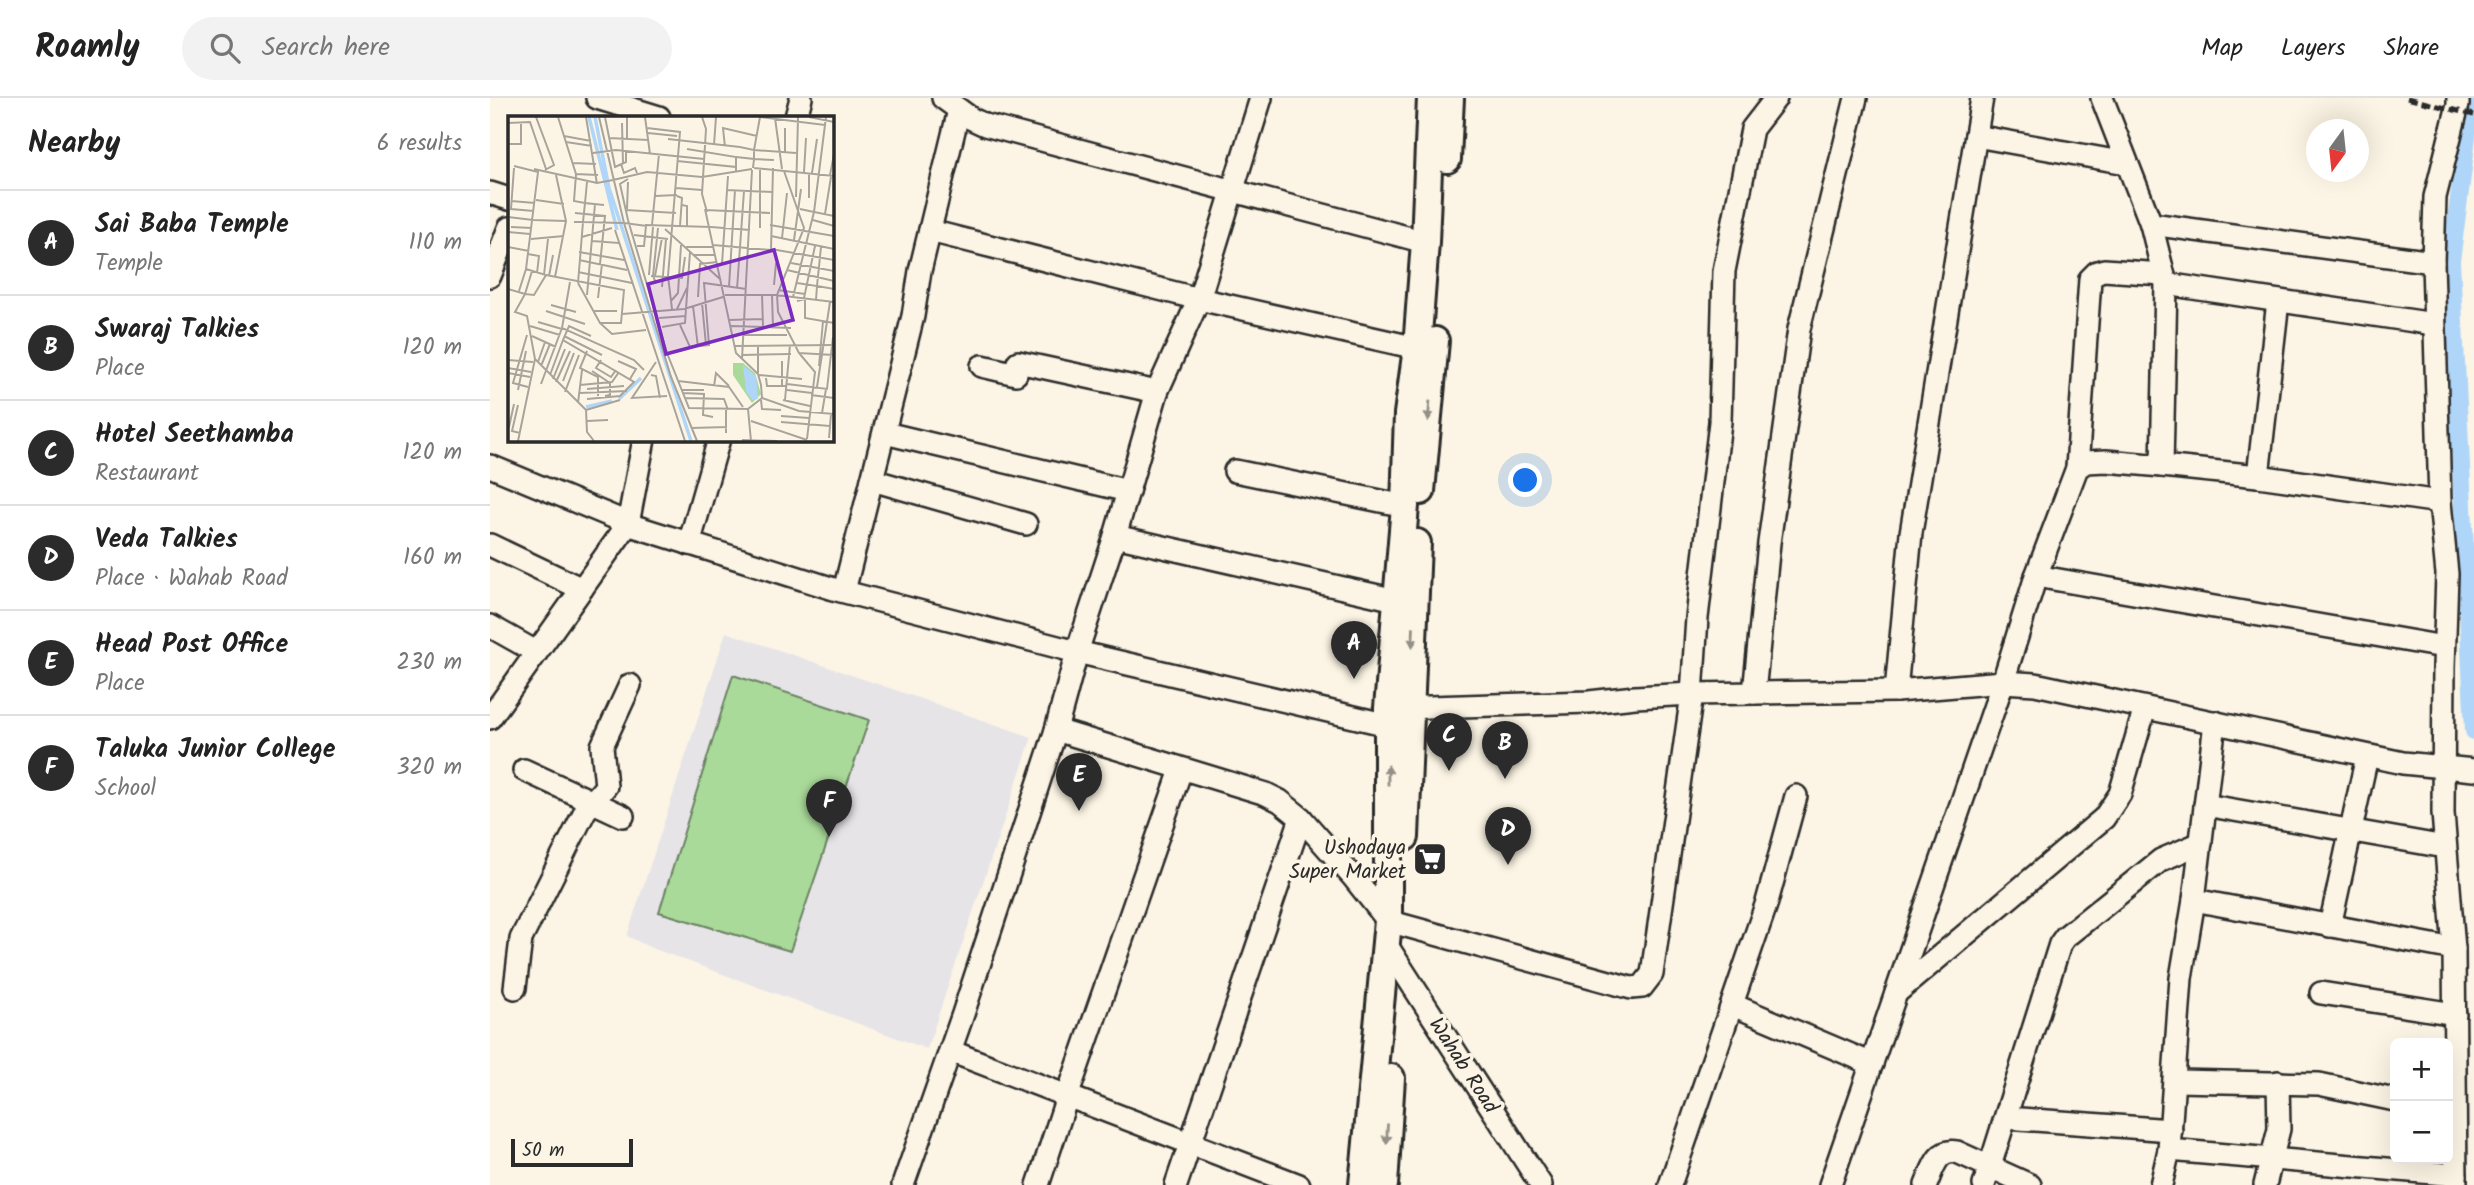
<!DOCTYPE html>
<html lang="en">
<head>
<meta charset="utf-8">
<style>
	:root { --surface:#fff; --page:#f2f2f2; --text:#222; --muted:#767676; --line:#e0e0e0; --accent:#2b2b2b }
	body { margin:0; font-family:Kalam,sans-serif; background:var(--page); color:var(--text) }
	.controls { position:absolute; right:21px; bottom:21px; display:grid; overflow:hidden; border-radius:10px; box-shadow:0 7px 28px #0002 }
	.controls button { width:63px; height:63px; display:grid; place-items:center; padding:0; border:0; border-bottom:2px solid var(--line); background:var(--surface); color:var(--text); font:35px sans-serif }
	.compass { position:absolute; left:1816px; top:21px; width:63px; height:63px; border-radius:50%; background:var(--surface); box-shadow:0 7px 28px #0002; rotate:195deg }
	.scale { position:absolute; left:21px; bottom:18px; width:122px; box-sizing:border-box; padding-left:7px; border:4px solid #2b2b2b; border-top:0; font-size:19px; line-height:24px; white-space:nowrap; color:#2b2b2b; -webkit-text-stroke:5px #fcf5e5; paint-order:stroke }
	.you { position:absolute; left:1036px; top:383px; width:24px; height:24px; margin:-18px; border:5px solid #fff; border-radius:50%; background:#1a73e8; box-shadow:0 0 0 10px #1a73e833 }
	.badge { display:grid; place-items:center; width:46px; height:46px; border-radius:50%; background:var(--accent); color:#fff; font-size:23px; font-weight:700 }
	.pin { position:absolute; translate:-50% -58px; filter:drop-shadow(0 2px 4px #0008) }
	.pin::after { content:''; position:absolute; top:37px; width:24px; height:21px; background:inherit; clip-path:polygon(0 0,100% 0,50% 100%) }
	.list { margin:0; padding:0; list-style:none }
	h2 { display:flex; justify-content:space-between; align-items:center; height:91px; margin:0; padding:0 28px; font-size:30px }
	h2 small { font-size:23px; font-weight:400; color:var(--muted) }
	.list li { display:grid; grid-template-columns:46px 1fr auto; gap:21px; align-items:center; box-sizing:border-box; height:105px; padding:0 28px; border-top:2px solid var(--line) }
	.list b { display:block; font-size:26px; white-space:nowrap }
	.list p { margin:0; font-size:23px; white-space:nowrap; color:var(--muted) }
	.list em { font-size:23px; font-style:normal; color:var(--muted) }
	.icon { flex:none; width:38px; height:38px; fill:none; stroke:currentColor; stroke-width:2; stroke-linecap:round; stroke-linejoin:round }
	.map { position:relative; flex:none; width:1984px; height:1087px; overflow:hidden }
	header { display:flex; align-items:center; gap:42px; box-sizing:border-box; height:98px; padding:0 35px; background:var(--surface); border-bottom:2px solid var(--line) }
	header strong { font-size:33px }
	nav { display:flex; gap:38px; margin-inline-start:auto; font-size:24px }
	.search { width:490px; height:63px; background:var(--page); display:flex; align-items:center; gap:18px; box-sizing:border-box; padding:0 24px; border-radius:38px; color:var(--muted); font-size:26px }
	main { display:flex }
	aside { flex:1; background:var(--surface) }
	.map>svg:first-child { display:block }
	.built { fill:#e7e4e8 }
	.green { fill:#aada9a; stroke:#6a8262; stroke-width:2 }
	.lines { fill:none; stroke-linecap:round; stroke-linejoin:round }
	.canal { stroke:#afd6f9; stroke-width:18 }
	.minor-casing { stroke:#2b2b2b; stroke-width:26 }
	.major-casing { stroke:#2b2b2b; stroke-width:32 }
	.minor { stroke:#fcf5e5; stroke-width:21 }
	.major { stroke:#fcf5e5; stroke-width:26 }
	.rail { stroke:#2b2b2b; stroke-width:5; stroke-dasharray:10 5; stroke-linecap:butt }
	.oneway { fill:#949088 }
	.labels { text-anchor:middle; stroke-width:7; stroke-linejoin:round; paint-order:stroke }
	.poi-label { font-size:21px; fill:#2b2b2b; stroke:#fcf5e5; text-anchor:end }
	.street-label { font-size:21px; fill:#2b2b2b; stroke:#fcf5e5 }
	.inset-river { fill:none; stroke:#afd6f9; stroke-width:3.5 }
	.inset-road { fill:none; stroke:#a8a49b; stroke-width:2 }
	.view { fill:#7b2cbf; fill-opacity:0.15; stroke:#7b2cbf; stroke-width:3.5 }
	.inset-edge { fill:none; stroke:#2b2b2b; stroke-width:3.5 }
</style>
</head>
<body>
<header>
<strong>Roamly</strong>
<div class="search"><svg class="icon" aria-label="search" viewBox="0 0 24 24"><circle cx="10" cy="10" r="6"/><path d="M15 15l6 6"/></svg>Search here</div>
<nav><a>Map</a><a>Layers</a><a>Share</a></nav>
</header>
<main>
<aside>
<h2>Nearby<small>6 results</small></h2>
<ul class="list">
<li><span class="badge">A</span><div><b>Sai Baba Temple</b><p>Temple</p></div><em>110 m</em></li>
<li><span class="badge">B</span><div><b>Swaraj Talkies</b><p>Place</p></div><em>120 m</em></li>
<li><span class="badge">C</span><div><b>Hotel Seethamba</b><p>Restaurant</p></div><em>120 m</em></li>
<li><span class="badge">D</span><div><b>Veda Talkies</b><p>Place · Wahab Road</p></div><em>160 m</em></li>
<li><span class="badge">E</span><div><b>Head Post Office</b><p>Place</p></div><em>230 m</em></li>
<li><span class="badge">F</span><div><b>Taluka Junior College</b><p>School</p></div><em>320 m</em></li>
</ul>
</aside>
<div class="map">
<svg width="1984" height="1087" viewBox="0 0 1984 1087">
	<rect width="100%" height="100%" fill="#fcf5e5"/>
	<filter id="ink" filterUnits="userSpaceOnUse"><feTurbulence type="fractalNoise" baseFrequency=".0143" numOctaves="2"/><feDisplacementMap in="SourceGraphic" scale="14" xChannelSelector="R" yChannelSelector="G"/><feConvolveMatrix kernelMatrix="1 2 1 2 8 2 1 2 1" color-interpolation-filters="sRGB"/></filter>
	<g filter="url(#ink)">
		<path class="built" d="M236,534L542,639L437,951L159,849L137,838Z"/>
		<path class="green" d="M243,577L379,622L300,853L169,814Z"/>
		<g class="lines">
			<path class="canal" d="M1982,0L1961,163L1984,633"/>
			<g class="minor-casing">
				<g id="minor">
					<path d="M107,0L169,19"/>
					<path d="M453,0L482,21L495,27L935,144"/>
					<path d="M1612,0L1661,126L1676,186L1672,368"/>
					<path d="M306,19L311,0"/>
					<path d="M1486,38L1636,65"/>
					<path d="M0,95L19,101"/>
					<path d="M1661,126L1943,164"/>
					<path d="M440,133L709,201L927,250"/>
					<path d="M0,178L19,130"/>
					<path d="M1676,186L1944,226"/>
					<path d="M492,268L526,276L528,264L667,294"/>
					<path d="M395,335L638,393"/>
					<path d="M0,368L147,429L347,492L587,554L898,627"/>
					<path d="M1587,370L1600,181L1607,174L1614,172L1673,176"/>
					<path d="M745,373L915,408"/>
					<path d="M1768,378L1788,203"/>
					<path d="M382,382L536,426"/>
					<path d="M625,438L906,502"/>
					<path d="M199,446L229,341"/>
					<path d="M0,447L92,491"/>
					<path d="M1546,478L1954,549"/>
					<path d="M354,493L423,218L430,173L469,12"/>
					<path d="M0,528L46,554"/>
					<path d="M1406,593L1421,435L1492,0"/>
					<path d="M1264,595L1279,445L1309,231L1366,0"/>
					<path d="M907,610L1099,604L1145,599L1202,596L1406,593L1513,584L1545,586L1913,665L1984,672"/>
					<path d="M0,620L138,426L154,341"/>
					<path d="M566,632L776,696L790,703L811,720L863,779L898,823L1141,890L1152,889L1162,876L1202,596L1207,520L1230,324L1234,173L1262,31L1286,0"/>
					<path d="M34,672L133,718"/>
					<path d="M1715,707L1955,749"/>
					<path d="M1704,802L1964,851"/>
					<path d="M1840,828L1877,658"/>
					<path d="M896,846L1051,1087"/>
					<path d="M25,890L31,841L95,713L116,688L112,648L140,587"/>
					<path d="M1406,895L1614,720L1630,696L1655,610"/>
					<path d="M1831,895L1965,916"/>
					<path d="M1243,907L1382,966"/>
					<path d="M460,953L809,1087"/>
					<path d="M1685,983L1829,986L1905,1002"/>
					<path d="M1516,1020L1681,1032"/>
					<path d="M1679,1052L1966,1077"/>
					<path d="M413,1087L473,916L566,632L587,554L625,438L667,294L709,201L771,0"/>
					<path d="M548,1087L577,999L691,672"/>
					<path d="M686,1087L811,720"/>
					<path d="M1180,1087L1277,804L1306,698"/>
					<path d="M1340,1087L1513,584L1546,478L1587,370L1596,364L1616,363L1672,368L1768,378L1950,404"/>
					<path d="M1436,1087C1443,1071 1447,1050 1467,1054L1540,1087"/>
					<path d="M1494,1087L1570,846L1575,839L1671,762L1711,745"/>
					<path d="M1671,1087L1679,1052L1691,880L1704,802L1725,624"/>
					<path d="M1775,1087L1789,1031L1788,984"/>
					<path d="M1966,1087L1964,851L1953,715L1954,569L1957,476L1950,404L1943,164L1945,99L1968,7V0"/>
				</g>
			</g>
			<g class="major-casing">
				<g id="major">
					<path d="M957,61L960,0"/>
					<path d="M931,393L945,243"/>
					<path d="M915,739L927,445"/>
					<path d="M873,1087L898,823V610L915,408L918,316L927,250L935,144L941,0"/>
					<path d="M894,1087L901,980"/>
				</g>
			</g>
			<use href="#minor" class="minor"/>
			<use href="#major" class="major"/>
			<path class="rail" d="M1917,0L1984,17"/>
		</g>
		<defs><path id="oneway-solid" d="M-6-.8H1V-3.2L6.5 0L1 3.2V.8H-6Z" transform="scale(1.75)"/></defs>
		<g class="oneway">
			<use href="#oneway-solid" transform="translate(939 313) rotate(95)"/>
			<use href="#oneway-solid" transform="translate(923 539) rotate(93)"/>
			<use href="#oneway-solid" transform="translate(898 677) rotate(-90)"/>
			<use href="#oneway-solid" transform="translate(897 1036) rotate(93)"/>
		</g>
	</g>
	<defs>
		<g id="supermarket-square" transform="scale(1.75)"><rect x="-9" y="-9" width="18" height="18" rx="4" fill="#2b2b2b" stroke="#fcf5e5"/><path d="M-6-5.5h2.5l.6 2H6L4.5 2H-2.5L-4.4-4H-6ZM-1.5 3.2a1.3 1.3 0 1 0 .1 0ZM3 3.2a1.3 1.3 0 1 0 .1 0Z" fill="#fff"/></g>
	</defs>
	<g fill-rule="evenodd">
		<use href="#supermarket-square" x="940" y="761"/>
	</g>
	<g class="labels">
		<g class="poi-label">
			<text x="916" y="756">Ushodaya<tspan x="916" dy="24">Super Market</tspan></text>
		</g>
		<g class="street-label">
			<text transform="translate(974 967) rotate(57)" y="7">Wahab Road</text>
		</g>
	</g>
	<g transform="translate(18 18)">
		<rect width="326" height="326" fill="#fcf5e5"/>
		<path d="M225,247H235L247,257L253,278L244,287L225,259Z" fill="#aada9a"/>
		<path d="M235,249L248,260L250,283L244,284L238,275Z" fill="#afd6f9"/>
		<path class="inset-river" d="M81,1L109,114M87,1L101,72L183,325M111,283L133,262M78,291L104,285"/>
		<path class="inset-road" d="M28,1L46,49L37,54M50,1L68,58L90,59M78,1L89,68M91,1L116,107L163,261L189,325M97,1L107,51L118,46V35M137,1L142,38M194,1L198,13L194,78L199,96M252,1L246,34L288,37M252,1L317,9M301,1L326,6M318,1L306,96L326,100M267,2L274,53M0,7L22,6L38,53M114,7L115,48M139,12L172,16L160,160L164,193M277,12V37M140,17L169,20M56,20L83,25M101,22L140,24M160,23L232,31L246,34V43L266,44M119,24V1M58,26L84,30M0,28H13V8M206,29L208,1M217,31L215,12L249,20M179,33L228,41V51M85,37L108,34L196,43M228,41L246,43L245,52M169,45L228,51V56M65,47L88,48M113,48L116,57L127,52L129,57M6,50L30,56L18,153L38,159L26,179L17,178L7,196L19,200L27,243L78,294L79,316L86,325M6,52L3,93L26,95M246,52L326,60M26,53L89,67L105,64M276,55L296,112L269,179L270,196L291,237L326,239M296,56L298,22M304,57L309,23M68,58L66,85L77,87L75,106L115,107M301,58V82M322,59L326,38M194,61L244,53M120,63L112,68L120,104L159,237L181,292L240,293M105,64L139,56L194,61M79,66L77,87L96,89M168,72L194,74M219,74L264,76M147,80L169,79M169,80L174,82L172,110M288,81L290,1M28,84L56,88M3,85L27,87M174,89L179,90V112M119,93L120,66M197,93L228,237L250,258L253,269L254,282L240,293L243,325M292,93L306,96L295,140M118,94L168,97M198,94L262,97M67,97L97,100L92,148M317,98L323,61M0,101L25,104M25,104L58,105M305,104L326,110M66,106H75L70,167M116,107L139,110M137,109L203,111M144,109L151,38M262,109L326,120M3,111L24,112M203,111L242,114M252,112V53M157,113L213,164M107,114L177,325M0,116L22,118M126,119L160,123M263,120L326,133M74,121L104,112M274,122L279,77M23,123L56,120M286,124L293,73M84,125L111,127M205,129L263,134L265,52M129,130H136L138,110M0,131L21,135M178,131H206M313,131L309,170L326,173M263,133L326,144M71,136L116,144M20,138L31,140L29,157M185,139H207M71,144L119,154M283,147L326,155M214,148L220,60M279,154L326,165M70,156L124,167M36,159L40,123M38,159L116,174L113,207H92L70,167M141,159L145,111M41,160L45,139M143,160L174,162L177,141M147,160L154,122M47,161L58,105L48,59M62,166L54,212L126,244L136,254M148,167L145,160L150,112M289,167L309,170L308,184M266,169L268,147M154,171L158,123M221,171L227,74M0,173L17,178L24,155M229,173L236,75M270,174L297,178M11,175L18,153M254,178L255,211M79,179L87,88M217,179H268L326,186M264,179L265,212M190,181L192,148L209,146M285,181L295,140M90,182L94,148M296,182L307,130M163,185L170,177L173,129M289,185L297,183V202L326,207M194,187L198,229M43,189L68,196M185,190L190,231M169,193L179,172M38,195L77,208M85,195H109M114,198L176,193L215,181M151,202L178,200M221,204L254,203M30,206L54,213M92,207L104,218L138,214M172,209L182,231L201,229L196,167L238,173M22,210L52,219M223,210L283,212M154,211L177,207L182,136M19,219L5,267L20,271M235,219H279M24,220L48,231M56,220L94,239M227,230L326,229M79,235L72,252L90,261V280M291,237L307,256L299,323M234,239L283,238M234,243L244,54M0,244L25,246M93,244L88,252L103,261L108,254M110,245L128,253L122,263M274,245V270M30,246L37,226M148,246L124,282L159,280M33,250L42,228M311,250L315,205M0,252L23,256M84,255L102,267V279L97,280M0,257L22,261M250,257V229M42,259L55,224M143,259L148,260L152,282M251,259L294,263M258,262L259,270H279M45,263L57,233M55,265L66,237M170,265L221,271L235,291M48,266L62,235M33,268L54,212M279,268L319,273L325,221M72,269L104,266L111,256M206,270L208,257L221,270M309,271L322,186M79,273L116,270M10,274L18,235M173,274H196M279,274L304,277M57,276L71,239M72,277L119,275M175,277L196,278L195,299L205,301M303,279L326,282M177,282L216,283L220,294M254,282L291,295L326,298M79,283L112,280L126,266L55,224L61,210L83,220M253,284L254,293L273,294M275,284L302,290M277,284L282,229M70,287L74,254M10,289L4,315L12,317M78,294L112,284M218,294V317M314,297L318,273M273,300L301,302M79,305L100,304M243,305L299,324M273,306L322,310M1,311L6,288M183,312L219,311M321,322L323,298M234,324L269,325M10,325L27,243"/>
		<path class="view" d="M266,134L285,204L158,238L140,168Z"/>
		<rect width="326" height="326" class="inset-edge"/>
	</g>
</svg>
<div class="controls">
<button>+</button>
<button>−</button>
</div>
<svg class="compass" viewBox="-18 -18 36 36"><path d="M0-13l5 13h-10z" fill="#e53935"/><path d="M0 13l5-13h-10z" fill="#767676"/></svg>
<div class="scale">50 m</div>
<div class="you"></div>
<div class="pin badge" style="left:864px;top:581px">A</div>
<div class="pin badge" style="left:1015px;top:681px">B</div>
<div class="pin badge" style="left:959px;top:673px">C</div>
<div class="pin badge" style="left:1018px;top:767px">D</div>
<div class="pin badge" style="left:589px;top:713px">E</div>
<div class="pin badge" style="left:339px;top:739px">F</div>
</div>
</main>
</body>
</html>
